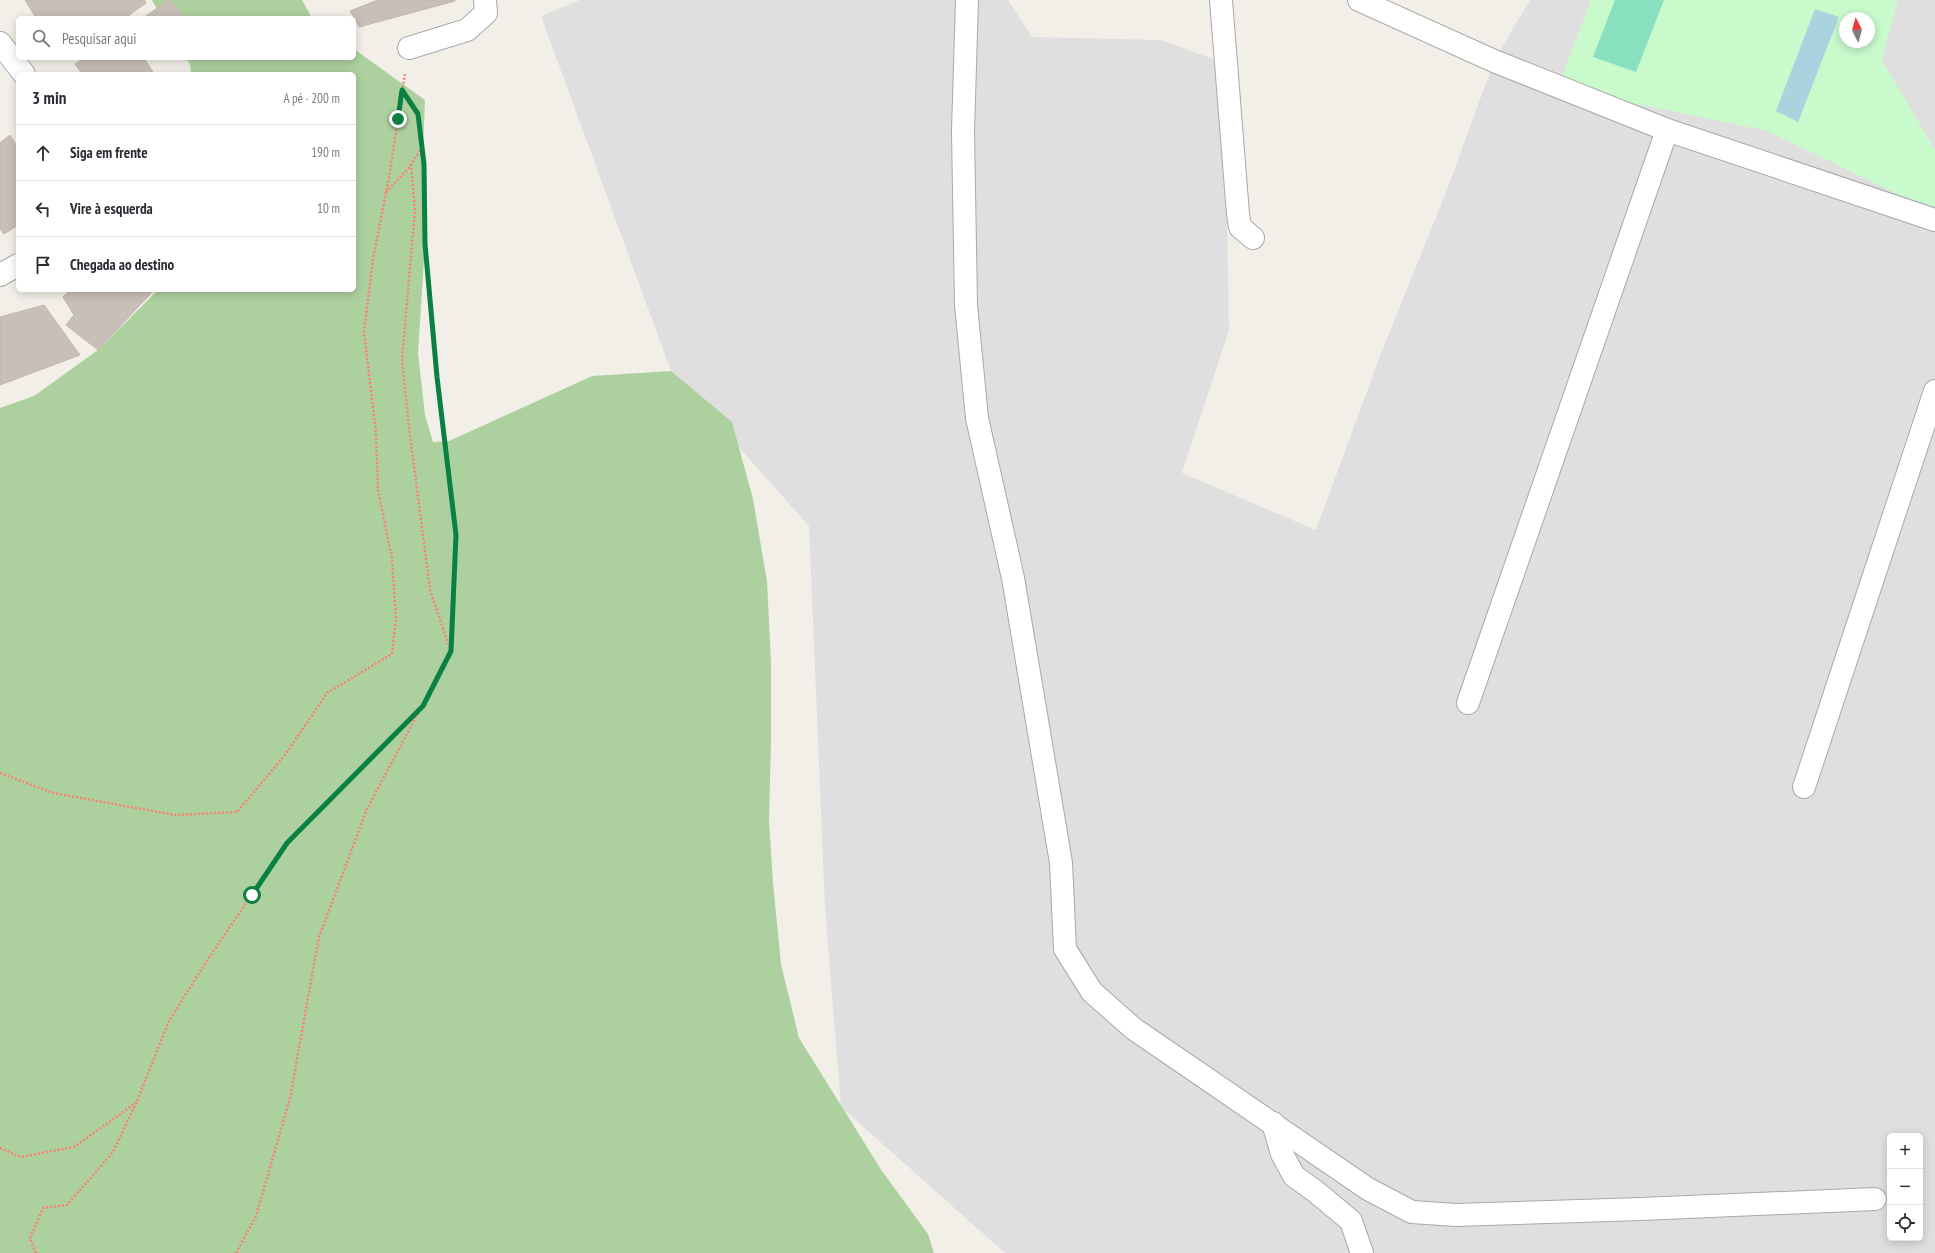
<!DOCTYPE html>
<html lang="pt">
<head>
<meta charset="utf-8">
<style>
	:root { --surface:#fff; --page:#f7f7f7; --text:#2b2b33; --muted:#7c7c81; --line:#e1e1e2 }
	body { margin:0; font-family:"PT Sans Narrow",sans-serif; background:var(--page); color:var(--text) }
	.controls { position:absolute; right:12px; bottom:12px; display:grid; overflow:hidden; border-radius:6px; box-shadow:0 2px 10px #0003 }
	.controls button { width:36px; height:36px; display:grid; place-items:center; padding:0; border:0; border-bottom:1px solid var(--line); background:var(--surface); color:var(--text); font:20px sans-serif }
	.compass { position:absolute; left:1839px; top:12px; width:36px; height:36px; border-radius:50%; background:var(--surface); box-shadow:0 2px 10px #0003; rotate:354deg }
	.stop { position:absolute; width:12px; height:12px; margin:-9px; border:3px solid #0b8043; border-radius:50%; background:#fff }
	.stop.end { background:#0b8043; border-color:#fff; box-shadow:0 1px 4px #0008 }
	.list { margin:0; padding:0; list-style:none }
	h2 { display:flex; justify-content:space-between; align-items:center; height:52px; margin:0; padding:0 16px; font-size:17px }
	h2 small { font-size:13px; font-weight:400; color:var(--muted) }
	.list li { display:grid; grid-template-columns:26px 1fr auto; gap:12px; align-items:center; box-sizing:border-box; height:56px; padding:0 16px; border-top:1px solid var(--line) }
	.list b { display:block; font-size:15px; white-space:nowrap }
	.list em { font-size:13px; font-style:normal; color:var(--muted) }
	.icon { flex:none; width:22px; height:22px; fill:none; stroke:currentColor; stroke-width:2; stroke-linecap:round; stroke-linejoin:round }
	.map { position:relative; flex:none; width:1935px; height:1253px; overflow:hidden }
	.search { position:absolute; background:var(--surface); box-shadow:0 2px 10px #0003; left:16px; top:16px; width:340px; height:44px; display:flex; align-items:center; gap:10px; box-sizing:border-box; padding:0 14px; border-radius:6px; color:var(--muted); font-size:15px }
	.panel { position:absolute; background:var(--surface); box-shadow:0 2px 10px #0003; left:16px; top:72px; width:340px; height:220px; border-radius:6px }
	.map>svg:first-child { display:block }
	.residential { fill:#e0dfdf; fill-rule:evenodd }
	.forest { fill:#add19e }
	.park { fill:#c8facc; fill-rule:evenodd }
	.pitch { fill:#88e0be }
	.water { fill:#aad3df }
	.building { fill:#c7bfb8; stroke:#c4b6ab }
	.lines { fill:none; stroke-linecap:round; stroke-linejoin:round }
	.minor-casing { stroke:#a9a9a9; stroke-width:24 }
	.path { stroke:#fa8072; stroke-width:2.5; stroke-dasharray:2 2; stroke-linecap:butt }
	.minor { stroke:#fff; stroke-width:22 }
	.route { stroke:#0b8043; stroke-width:5 }
</style>
</head>
<body>
<div class="map">
<svg width="1935" height="1253" viewBox="0 0 1935 1253">
	<rect width="100%" height="100%" fill="#f2efe9"/>
	<path class="residential" d="M580,0H1008L1032,37L1161,40L1224,63L1229,330L1182,473L1316,530L1380,356L1447,190L1494,61L1530,0H1935V1253H1005L841,1107L825,907L809,526L671,371L541,16ZM1845,18H1869V42H1845ZM1890,1136H1920V1238H1890Z"/>
	<g class="forest">
		<path d="M152,0H302L312,18H162Z"/>
		<path d="M354,49L425,100L423,150L425,244L418,353L425,415L433,442L449,441L592,376L671,371L732,422L753,499L767,581L771,662V741L769,820L773,883L781,964L799,1038L882,1171L928,1234L934,1253H0V408L34,396L98,350L158,290H354V74H191L190,64L186,58H354Z"/>
	</g>
	<path class="park" d="M1591,0H1898L1882,60L1935,150V212L1767,131L1558,87ZM1845,18H1869V42H1845Z"/>
	<path class="pitch" d="M1615,0H1664L1636,72L1593,57Z"/>
	<path class="water" d="M1815,9L1839,17L1798,122L1776,111Z"/>
	<g class="building">
		<path d="M25,0H144L146,3L125,18H36Z"/>
		<path d="M169,0H171L184,18H143Z"/>
		<path d="M378,0H455V1L359,27L350,11Z"/>
		<path d="M84,58H144L154,74H82L75,64Z"/>
		<path d="M10,135L18,148V225L4,234L0,229V143Z"/>
		<path d="M70,290H154L98,350L66,325L74,315L63,297Z"/>
		<path d="M44,305L80,355L0,385V317Z"/>
	</g>
	<g class="lines">
		<g class="minor-casing">
			<g id="minor">
				<path d="M967,0L963,131L966,305L977,418L1013,578L1061,863L1065,949L1092,992L1134,1029L1368,1189L1412,1212L1456,1215L1641,1209L1875,1199"/>
				<path d="M1221,0L1238,214L1240,227L1253,238"/>
				<path d="M1359,0L1494,61L1667,130L1935,220"/>
				<path d="M0,43L24,74"/>
				<path d="M409,48L467,30L486,13L485,0"/>
				<path d="M0,275L18,265"/>
				<path d="M1468,703L1667,130"/>
				<path d="M1804,787L1935,391"/>
				<path d="M1273,1123L1282,1154L1294,1176L1315,1191L1351,1221L1362,1253"/>
			</g>
		</g>
		<g class="path">
			<path d="M411,164L415,210L402,359L409,427L430,590L450,649"/>
			<path d="M386,192L408,169L422,148"/>
			<path d="M0,773L53,793L175,815L237,812L285,755L327,693L392,654L396,618L392,558L378,491L376,433L364,332L373,259L389,177L405,74"/>
			<path d="M0,1148L21,1157L74,1147L137,1102"/>
			<path d="M36,1253L30,1238L43,1208L67,1205L113,1152L137,1101L169,1021L208,959L287,843L419,709"/>
			<path d="M236,1253L256,1216L290,1098L319,937L367,809L451,651L456,535L437,377L425,244L424,164L418,114L402,90"/>
		</g>
		<use href="#minor" class="minor"/>
	</g>
	<g class="lines">
		<path class="route" d="M252,895L287,843L423,706L451,651L456,535L437,377L425,244L424,164L418,114L402,90L398,119"/>
	</g>
</svg>
<div class="controls">
<button>+</button>
<button>−</button>
<button><svg class="icon" aria-label="locate" viewBox="0 0 24 24"><circle cx="12" cy="12" r="6"/><path d="M12 2v4M12 18v4M2 12h4M18 12h4"/></svg></button>
</div>
<svg class="compass" viewBox="-18 -18 36 36"><path d="M0-13l5 13h-10z" fill="#e53935"/><path d="M0 13l5-13h-10z" fill="#7c7c81"/></svg>
<div class="stop" style="left:252px;top:895px"></div>
<div class="stop end" style="left:398px;top:119px"></div>
<div class="search"><svg class="icon" aria-label="search" viewBox="0 0 24 24"><circle cx="10" cy="10" r="6"/><path d="M15 15l6 6"/></svg>Pesquisar aqui</div>
<section class="panel">
<h2>3 min<small>A pé · 200 m</small></h2>
<ul class="list">
<li><svg class="icon" aria-label="ahead" viewBox="0 0 24 24"><path d="M12 20V5M6 11l6-6 6 6"/></svg><div><b>Siga em frente</b></div><em>190 m</em></li>
<li><svg class="icon" aria-label="left" viewBox="0 0 24 24"><path d="M17 20v-9H6M10 6l-5 5 5 5"/></svg><div><b>Vire à esquerda</b></div><em>10 m</em></li>
<li><svg class="icon" aria-label="arrive" viewBox="0 0 24 24"><path d="M6 21V4h12l-3 4 3 4H6"/></svg><div><b>Chegada ao destino</b></div></li>
</ul>
</section>
</div>
</body>
</html>
